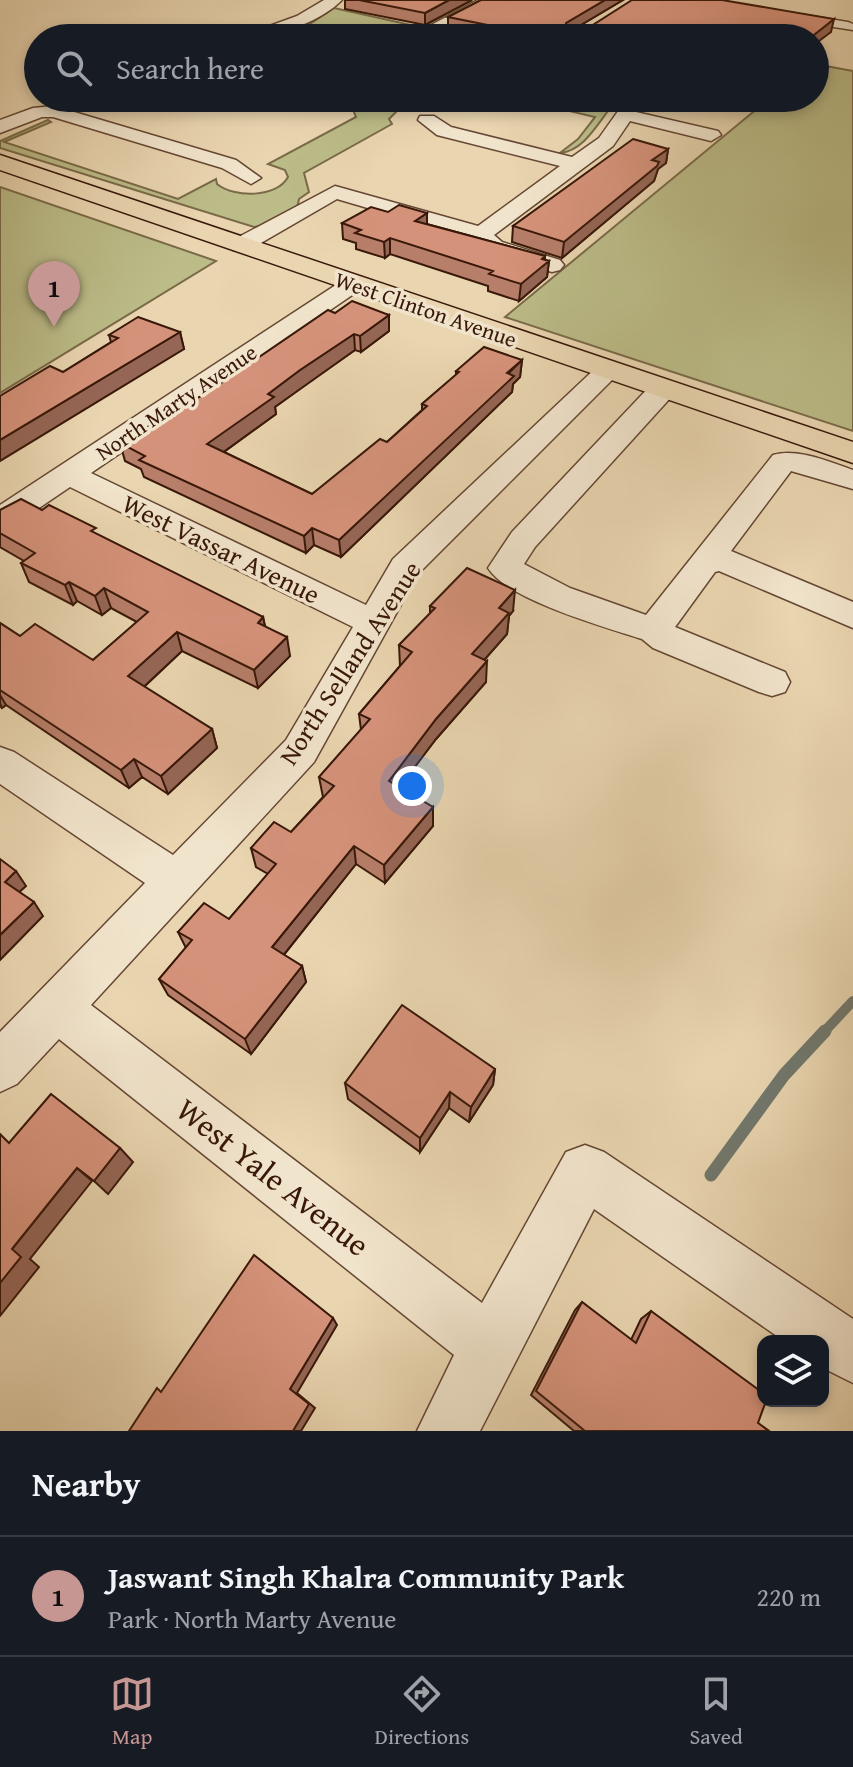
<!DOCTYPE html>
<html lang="en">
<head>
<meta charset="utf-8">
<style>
	:root { --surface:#171b24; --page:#20242c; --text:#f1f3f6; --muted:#9ea1a6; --line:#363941; --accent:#c59692 }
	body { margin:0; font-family:"Gentium Book Plus",serif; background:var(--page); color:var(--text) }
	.controls { position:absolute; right:24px; bottom:24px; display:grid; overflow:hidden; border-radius:16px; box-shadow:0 4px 12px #0003 }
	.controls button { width:72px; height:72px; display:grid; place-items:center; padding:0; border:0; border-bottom:2px solid var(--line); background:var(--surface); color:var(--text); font:40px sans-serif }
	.you { position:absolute; left:412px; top:786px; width:28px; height:28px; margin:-20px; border:6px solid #fff; border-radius:50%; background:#1a73e8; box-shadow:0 0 0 12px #1a73e833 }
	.badge { display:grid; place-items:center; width:52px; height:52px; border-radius:50%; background:var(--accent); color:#111; font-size:26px; font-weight:700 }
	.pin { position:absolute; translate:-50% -66px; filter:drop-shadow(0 2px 4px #0008) }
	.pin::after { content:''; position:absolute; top:42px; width:28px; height:24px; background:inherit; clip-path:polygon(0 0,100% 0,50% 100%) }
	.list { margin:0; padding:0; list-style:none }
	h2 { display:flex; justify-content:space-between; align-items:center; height:104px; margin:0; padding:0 32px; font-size:34px }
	h2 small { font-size:26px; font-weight:400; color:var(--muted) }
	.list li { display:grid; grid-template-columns:52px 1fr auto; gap:24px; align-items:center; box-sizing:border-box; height:120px; padding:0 32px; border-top:2px solid var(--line) }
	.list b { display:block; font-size:30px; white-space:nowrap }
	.list p { margin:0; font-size:26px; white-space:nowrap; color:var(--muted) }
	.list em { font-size:26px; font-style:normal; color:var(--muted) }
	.icon { flex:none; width:44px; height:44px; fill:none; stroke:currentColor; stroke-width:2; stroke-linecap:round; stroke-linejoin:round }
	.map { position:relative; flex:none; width:853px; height:1431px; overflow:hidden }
	.search { position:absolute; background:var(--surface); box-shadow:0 4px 12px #0003; left:24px; right:24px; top:24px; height:88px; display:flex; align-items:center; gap:20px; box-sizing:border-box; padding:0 28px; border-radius:44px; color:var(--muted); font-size:30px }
	.sheet { height:224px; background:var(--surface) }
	nav { display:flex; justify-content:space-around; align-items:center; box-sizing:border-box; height:112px; border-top:2px solid var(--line); background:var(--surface); font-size:22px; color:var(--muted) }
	nav a { display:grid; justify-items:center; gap:4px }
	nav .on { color:var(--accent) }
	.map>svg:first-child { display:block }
	.green { fill:#bbbc88; stroke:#7a6a48; stroke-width:2 }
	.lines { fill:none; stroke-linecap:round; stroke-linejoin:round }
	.stream-far1 { stroke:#71786d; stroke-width:10 }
	.stream { stroke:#71786d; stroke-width:13 }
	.minor-casing { stroke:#654733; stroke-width:3 }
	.major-casing { stroke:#391809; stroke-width:3 }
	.minor { fill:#f1e4cc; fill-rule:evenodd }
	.major { fill:#e9d5b0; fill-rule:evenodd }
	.wall { fill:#b77e69; stroke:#391809; stroke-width:2 }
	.shaded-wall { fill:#956655; stroke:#391809; stroke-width:2 }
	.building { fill:#d5927a; stroke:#391809; stroke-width:2 }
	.labels { text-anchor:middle; stroke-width:7; stroke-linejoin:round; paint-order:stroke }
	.far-street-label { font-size:22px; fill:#391809; stroke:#f1e4cc }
	.street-label { font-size:26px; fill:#391809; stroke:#f1e4cc }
	.near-street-label { font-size:32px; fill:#391809; stroke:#f1e4cc }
</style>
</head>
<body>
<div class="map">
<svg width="853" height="1431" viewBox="0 0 853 1431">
	<rect width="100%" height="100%" fill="#e9d5b0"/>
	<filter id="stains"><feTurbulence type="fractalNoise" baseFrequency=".0025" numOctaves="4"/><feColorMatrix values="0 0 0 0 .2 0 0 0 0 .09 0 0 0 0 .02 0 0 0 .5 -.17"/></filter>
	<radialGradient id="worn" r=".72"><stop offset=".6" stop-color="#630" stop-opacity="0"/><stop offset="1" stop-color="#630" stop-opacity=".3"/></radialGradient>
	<g class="green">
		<path d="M334,8L420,27L415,32L423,38H264L305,27Z"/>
		<path d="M815,64L853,71V431L505,317L770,98H815Z"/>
		<path d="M362,98H422L413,103L415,107L397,111L389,119L392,124L304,173L309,192L299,199L297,208L271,224L254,227L0,148V141L48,120L51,122L4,142L178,199L216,179L217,184C234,198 277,198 288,177L285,170L268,164L356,117L351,105Z"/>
		<path d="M505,98H615L607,105L608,111C595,128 582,151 560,153L578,139L595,117L540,104H520Z"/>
		<path d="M0,187L216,261L0,393Z"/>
	</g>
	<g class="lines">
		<path class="stream-far1" d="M823,1033L853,1001"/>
		<path class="stream" d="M711,1175L784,1075L825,1031"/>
		<g class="minor-casing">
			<g id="minor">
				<path d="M324,0H342C317,25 271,38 236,38L297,16Z"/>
				<path d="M478,0H497L432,35H420L418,32Z"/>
				<path d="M676,0H710L848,22L853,24V30L683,4Z"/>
				<path d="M631,98H655L636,112L718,131L721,135L711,141L630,121L613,146L494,235L502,242L560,260L564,265L560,270L552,272L486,252L473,239L337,199L249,250H233L230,245L233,240L335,186L478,226L560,166L437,135L418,120L420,116H434L451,127L572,157L599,138L626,100Z"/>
				<path d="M54,106L236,160L261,178L251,184L222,168L53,117H42L0,133V120L33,108Z"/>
				<path d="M353,277L361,279L365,284L361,289L91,473L366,605L393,559L599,365H617L621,371L418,574L314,762L91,1005L482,1303L566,1152L585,1145L604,1152L853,1319V1383L823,1368V1341H784L594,1209L480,1431H417L454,1355L59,1039L17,1084L0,1092V1032L145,883L0,784V747L14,752L173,855L286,740L353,627L70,487L11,527L0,530V505L345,279Z"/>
				<path d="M663,381L673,383L677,389L673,395L535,547L524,564L570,588L646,615L773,455C799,448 829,462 853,470V489L791,471L731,551L853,602V628L719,571L715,572L675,627L785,672L790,682L785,692L772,696L759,692L653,648L642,639C605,627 508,600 488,568L512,532L653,383Z"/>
			</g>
		</g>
		<g class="major-casing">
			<path id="major" d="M0,155L853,442V463L0,170Z"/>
		</g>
		<use href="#minor" class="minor"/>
		<use href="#major" class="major"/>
	</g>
	<g class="wall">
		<path d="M345,0H472L425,25L345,9Z"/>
		<path d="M481,0H623L576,28L831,32L815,38H489L448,30V17Z"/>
		<path d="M714,98H748L741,104Z"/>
		<path d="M668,149L666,163L658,169L654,181L562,258L512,242L513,226Z"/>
		<path d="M342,223L427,224L545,256V260L549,261L547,277L519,301L488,291V286L390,254L385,258L356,249V243L343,239Z"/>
		<path d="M335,313L389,315V331L361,352L355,350L302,387L275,407L276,414L224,452L312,494L387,442L422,410V404L456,375V371L522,360L520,377L513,384L512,392L341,557L314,545L306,553L144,477L141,469L125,461L120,443L208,392Z"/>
		<path d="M180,332L184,349L63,372L111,342L109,335Z"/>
		<path d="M0,510H42L98,535L263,617L265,626L290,656L258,688L182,651L144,687L212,729L217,748L168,794L142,777L129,788L6,705L2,708L0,706V623L20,636L93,660L137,622L111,608L102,615L77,601L73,605L29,582L21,563L24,561L0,547Z"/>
		<path d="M430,606L513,611L509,616L507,634L484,660L486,682L436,739L399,787L433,826L385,883L356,864L284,955L302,966L306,982L251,1054L168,995L159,979L186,948L178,932L229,919L268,874L256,867L251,848L291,832L323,797L319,777L361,730L359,714L400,666L399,645L430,614Z"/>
		<path d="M495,1069L493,1085L469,1122L449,1108L420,1152L348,1099L345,1083Z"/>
		<path d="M582,1302L631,1340L641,1319L651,1311L758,1423L769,1431H574L531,1395L575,1310Z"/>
	</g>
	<g class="shaded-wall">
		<path d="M449,0H472L425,25V13Z"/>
		<path d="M605,0H623L564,35L566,23Z"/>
		<path d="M834,19L831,32L815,44V38H810Z"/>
		<path d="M668,149L666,163L658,169L654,181L562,258L564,242L652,160Z"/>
		<path d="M427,213V229L415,221Z"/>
		<path d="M390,238V254L385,258L384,242Z"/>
		<path d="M545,256L544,265L549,261L547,277L519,301L521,284Z"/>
		<path d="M389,315V331L361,352L360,336Z"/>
		<path d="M180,332L184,349L0,461V440Z"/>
		<path d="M354,334L355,350L275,407L276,414L211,461L207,444L268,394L300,370Z"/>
		<path d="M522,360L520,377L513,384L512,392L341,557L339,540Z"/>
		<path d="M312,528L314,545L306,553L304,536Z"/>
		<path d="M69,582L77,601L73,605L65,585Z"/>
		<path d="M104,588L111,608L102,615L95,596Z"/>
		<path d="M515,590L513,611L509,616L507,634L471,675L472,654L499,608Z"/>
		<path d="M263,617L267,637L258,623Z"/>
		<path d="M177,632L182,651L135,695L128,676Z"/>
		<path d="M287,637L290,656L258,688L254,670Z"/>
		<path d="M487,661L486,682L436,739L390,800L389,781L436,719Z"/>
		<path d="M0,695L6,705L2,708L0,703Z"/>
		<path d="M212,729L217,748L168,794L161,776Z"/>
		<path d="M134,759L142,777L129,788L121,770Z"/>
		<path d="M433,807V826L385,883L384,865Z"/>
		<path d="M354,846L356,864L277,963L272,947Z"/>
		<path d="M16,871L26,886L15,896L5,882Z"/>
		<path d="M34,902L43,916L0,960V935Z"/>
		<path d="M302,966L306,982L251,1054L245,1039Z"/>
		<path d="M495,1069L493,1085L469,1122L471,1107Z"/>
		<path d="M450,1092L449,1108L420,1152V1138Z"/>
		<path d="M120,1148L133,1162L108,1194L94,1181Z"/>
		<path d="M77,1168L92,1181L30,1259L39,1267L0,1316V1283L12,1249Z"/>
		<path d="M333,1318L337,1325L297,1393L315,1408L301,1431H293L290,1389Z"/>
	</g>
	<g class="building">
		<path d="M359,0H449L425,13Z"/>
		<path d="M481,0H605L566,23L567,28H588L632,0H722L834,19L810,38H552L448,17Z"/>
		<path d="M633,139L668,149L652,160L659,162L657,166L564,242L513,226Z"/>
		<path d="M399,205L427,213L415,221L545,256L542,259L549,261L521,284L489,274L493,271L390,238L384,242L355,233L361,230L342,223L371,207L388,212Z"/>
		<path d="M352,301L389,315L360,336L354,334L300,370L268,394L274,397L207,444L312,494L380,439L387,442L427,406L422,404L459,372L456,371L484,347L522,360L507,373L514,376L339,540L312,528L304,536L139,460L145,456L120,443L208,392L328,310L335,313Z"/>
		<path d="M138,317L180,332L0,440V396L50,366L63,372L118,338L109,335Z"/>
		<path d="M21,499L42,510L49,505L96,528L91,531L263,617L258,623L287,637L254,670L177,632L128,676L212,729L161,776L134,759L121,770L0,690V623L20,636L35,624L93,660L148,612L104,588L95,596L69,582L65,585L21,563L35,553L0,533V510Z"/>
		<path d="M467,568L515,590L499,608L509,613L472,654L487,661L436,719L389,781L433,807L384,865L354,846L272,947L302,966L245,1039L159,979L192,940L178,932L204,903L229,919L276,864L251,848L274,822L291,832L334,786L319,777L370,719L359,714L412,652L399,645L435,608L430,606Z"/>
		<path d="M0,859L16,871L5,882L34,902L0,935Z"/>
		<path d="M402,1005L495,1069L471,1107L450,1092L420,1138L345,1083Z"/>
		<path d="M51,1094L120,1148L94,1181L77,1168L12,1249L21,1257L0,1283V1134L9,1143Z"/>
		<path d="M254,1255L333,1318L290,1389L309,1404L293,1431H129L157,1388L161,1392Z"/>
		<path d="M582,1302L636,1343L651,1311L763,1393V1401H766L758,1423L769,1431H585L536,1391Z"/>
	</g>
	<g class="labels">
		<g class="far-street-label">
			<text transform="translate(426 309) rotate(19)" y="8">West Clinton Avenue</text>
			<text transform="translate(176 402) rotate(-34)" y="8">North Marty Avenue</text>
		</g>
		<g class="street-label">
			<text transform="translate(221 549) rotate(26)" y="9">West Vassar Avenue</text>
			<text transform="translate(350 663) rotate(-57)" y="9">North Selland Avenue</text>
		</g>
		<g class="near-street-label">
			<text transform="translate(273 1177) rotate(38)" y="11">West Yale Avenue</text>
		</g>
	</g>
	<rect width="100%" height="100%" filter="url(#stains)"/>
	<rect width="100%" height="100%" fill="url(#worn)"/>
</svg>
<div class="controls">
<button><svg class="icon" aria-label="layers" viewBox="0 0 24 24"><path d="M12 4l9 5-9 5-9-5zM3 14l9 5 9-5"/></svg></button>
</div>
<div class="you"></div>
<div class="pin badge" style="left:54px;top:327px">1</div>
<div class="search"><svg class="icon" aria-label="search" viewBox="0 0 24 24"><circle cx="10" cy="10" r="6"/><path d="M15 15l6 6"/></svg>Search here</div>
</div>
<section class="sheet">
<h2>Nearby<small></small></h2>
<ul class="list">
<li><span class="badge">1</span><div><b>Jaswant Singh Khalra Community Park</b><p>Park · North Marty Avenue</p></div><em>220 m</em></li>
</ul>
</section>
<nav>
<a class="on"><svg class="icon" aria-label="map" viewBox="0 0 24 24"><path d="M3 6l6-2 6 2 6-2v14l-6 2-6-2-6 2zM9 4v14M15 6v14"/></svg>Map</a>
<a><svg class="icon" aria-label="directions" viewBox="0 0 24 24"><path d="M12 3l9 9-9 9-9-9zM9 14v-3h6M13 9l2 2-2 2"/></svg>Directions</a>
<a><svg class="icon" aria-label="saved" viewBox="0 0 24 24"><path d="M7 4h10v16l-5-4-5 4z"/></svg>Saved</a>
</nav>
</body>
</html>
